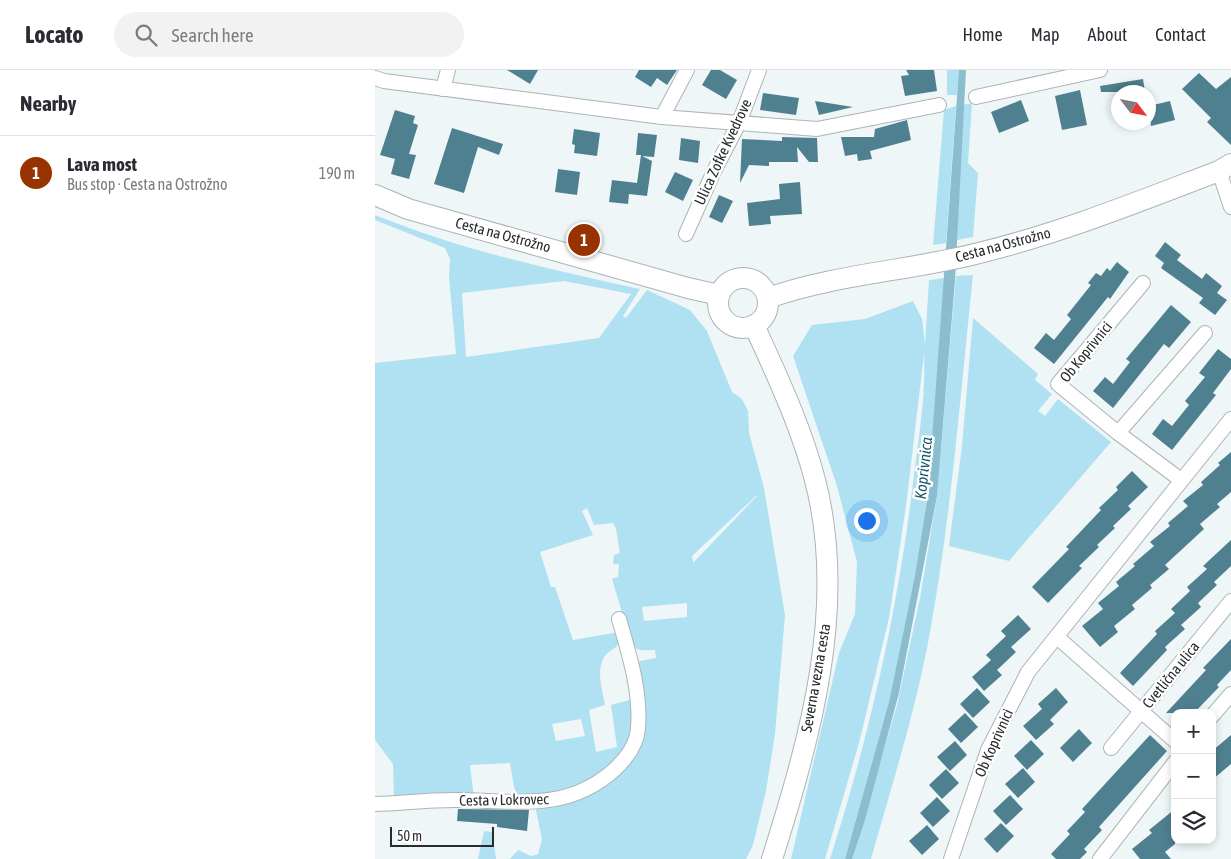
<!DOCTYPE html>
<html lang="en">
<head>
<meta charset="utf-8">
<style>
	:root { --surface:#fff; --page:#f2f2f3; --text:#2b2b33; --muted:#7c7c81; --line:#e1e1e2; --accent:#973300 }
	body { margin:0; font-family:"Asap Condensed",sans-serif; background:var(--page); color:var(--text) }
	.controls { position:absolute; right:15px; bottom:15px; display:grid; overflow:hidden; border-radius:10px; box-shadow:0 2px 8px #0003 }
	.controls button { width:45px; height:45px; display:grid; place-items:center; padding:0; border:0; border-bottom:1px solid var(--line); background:var(--surface); color:var(--text); font:25px sans-serif }
	.compass { position:absolute; left:736px; top:15px; width:45px; height:45px; border-radius:50%; background:var(--surface); box-shadow:0 2px 8px #0003; rotate:122deg }
	.scale { position:absolute; left:15px; bottom:12px; width:104px; box-sizing:border-box; padding-left:5px; border:2px solid #292c2d; border-top:0; font-size:14px; line-height:18px; white-space:nowrap; color:#292c2d; -webkit-text-stroke:4px #fff; paint-order:stroke }
	.you { position:absolute; left:491px; top:450px; width:18px; height:18px; margin:-12px; border:4px solid #fff; border-radius:50%; background:#1a73e8; box-shadow:0 0 0 8px #1a73e833 }
	.badge { display:grid; place-items:center; width:32px; height:32px; border-radius:50%; background:var(--accent); color:#fff; font-size:16px; font-weight:700 }
	.pin { position:absolute; translate:-50% -50%; border:2px solid #fff; box-shadow:0 1px 5px #0006 }
	.list { margin:0; padding:0; list-style:none }
	h2 { display:flex; justify-content:space-between; align-items:center; height:65px; margin:0; padding:0 20px; font-size:21px }
	h2 small { font-size:16px; font-weight:400; color:var(--muted) }
	.list li { display:grid; grid-template-columns:32px 1fr auto; gap:15px; align-items:center; box-sizing:border-box; height:75px; padding:0 20px; border-top:1px solid var(--line) }
	.list b { display:block; font-size:19px; white-space:nowrap }
	.list p { margin:0; font-size:16px; white-space:nowrap; color:var(--muted) }
	.list em { font-size:16px; font-style:normal; color:var(--muted) }
	.icon { flex:none; width:28px; height:28px; fill:none; stroke:currentColor; stroke-width:2; stroke-linecap:round; stroke-linejoin:round }
	.map { position:relative; flex:none; width:856px; height:789px; overflow:hidden }
	header { display:flex; align-items:center; gap:30px; box-sizing:border-box; height:70px; padding:0 25px; background:var(--surface); border-bottom:1px solid var(--line) }
	header strong { font-size:24px }
	nav { display:flex; gap:28px; margin-inline-start:auto; font-size:18px }
	.search { width:350px; height:45px; background:var(--page); display:flex; align-items:center; gap:12px; box-sizing:border-box; padding:0 18px; border-radius:28px; color:var(--muted); font-size:19px }
	main { display:flex }
	aside { flex:1; background:var(--surface) }
	.map>svg:first-child { display:block }
	.green { fill:#afe1f2; fill-rule:evenodd }
	.water { fill:#8bbdce }
	.building { fill:#4f8090 }
	.lines { fill:none; stroke-linecap:round; stroke-linejoin:round }
	.street-casing { stroke:#adb4b6; stroke-width:16 }
	.secondary-casing { stroke:#adb4b6; stroke-width:22 }
	.street { stroke:#fff; stroke-width:14 }
	.secondary { stroke:#fff; stroke-width:20 }
	.labels { text-anchor:middle; stroke-width:5; stroke-linejoin:round; paint-order:stroke }
	.street-label { font-size:15px; fill:#292c2d; stroke:#fff }
	.water-label { font-size:16px; font-style:italic; fill:#15586b; stroke:#fff }
</style>
</head>
<body>
<header>
<strong>Locato</strong>
<div class="search"><svg class="icon" aria-label="search" viewBox="0 0 24 24"><circle cx="10" cy="10" r="6"/><path d="M15 15l6 6"/></svg>Search here</div>
<nav><a>Home</a><a>Map</a><a>About</a><a>Contact</a></nav>
</header>
<main>
<aside>
<h2>Nearby<small></small></h2>
<ul class="list">
<li><span class="badge">1</span><div><b>Lava most</b><p>Bus stop · Cesta na Ostrožno</p></div><em>190 m</em></li>
</ul>
</aside>
<div class="map">
<svg width="856" height="789" viewBox="0 0 856 789">
	<rect width="100%" height="100%" fill="#eef6f8"/>
	<g class="green">
		<path d="M572,0H584L582,25H572Z"/>
		<path d="M597,33L593,93L603,103L598,167L582,170L588,35Z"/>
		<path d="M581,36L571,173L558,175L569,40Z"/>
		<path d="M0,145C85,180 175,199 265,219L248,246L251,248L272,220L315,240L332,261L357,322L367,329L373,341L374,363L389,418L410,545L400,664L391,721L378,775L371,789H135L143,780L156,786L163,784L167,769L160,736C171,734 184,733 194,729C224,719 262,693 265,659C267,639 263,618 260,598L265,591L281,588L280,580C269,580 262,583 256,572L237,509L243,507L244,494H238L239,485L245,483L241,459L238,453L219,455L212,438L207,441L218,465L165,482L176,517H180L198,570L244,562C247,583 233,575 227,592C222,605 228,622 230,635L214,640L221,682L242,677L236,635L258,629C258,639 260,651 259,660C252,704 183,734 143,728L139,717L135,693L95,695L99,728L71,727L19,731L18,694L0,670V293L81,284L74,207L75,189L70,178L0,150ZM189,211L256,224L224,268L91,287L87,223ZM381,426H382L318,493L317,486ZM312,533V547L269,551L267,537ZM206,649L210,666L181,671L177,654Z"/>
		<path d="M598,205C585,328 576,451 553,573C539,646 516,718 496,789H477L522,635L545,528L562,426L581,206Z"/>
		<path d="M570,208L553,424L540,505L514,633L470,789H455C495,664 524,536 539,405C544,366 551,324 549,284L531,436L514,548L484,673L450,789H416L464,583L480,544L482,492L462,416L418,286L437,255L490,249L538,231L547,249L550,274L554,210Z"/>
		<path d="M598,248L663,304L660,310L677,324L663,341L670,346L683,329L736,372L634,491L574,476L587,376Z"/>
		<path d="M109,761L117,762L121,789H103Z"/>
	</g>
	<path class="water" d="M584,0H591L580,211L562,426L524,623L490,750L477,789H470L514,632L540,505L553,424Z"/>
	<g class="building">
		<path d="M132,0H163L155,14Z"/>
		<path d="M264,0H302L292,15L282,8L276,17L260,7Z"/>
		<path d="M336,0H345L362,10L351,29L327,15Z"/>
		<path d="M531,0H559L562,21L530,26L526,6L534,5Z"/>
		<path d="M824,3L841,19L856,7V75L832,52L836,48L807,19Z"/>
		<path d="M768,9L770,22H726L725,16Z"/>
		<path d="M705,20L712,55L687,60L680,26Z"/>
		<path d="M388,23L424,28L421,45L385,40Z"/>
		<path d="M646,30L654,51L624,63L616,42Z"/>
		<path d="M440,31L478,37L444,45Z"/>
		<path d="M795,31L800,50L776,56L774,36Z"/>
		<path d="M20,40L40,46L38,53L43,55L34,84L41,85L34,109L16,104L20,89L5,85Z"/>
		<path d="M532,50L536,70L495,81L497,89L483,91L482,84L470,86L466,67H499L500,59Z"/>
		<path d="M77,58L128,74L124,85L103,77L89,123L59,114Z"/>
		<path d="M199,59L225,63L222,86L199,83L200,75L197,74Z"/>
		<path d="M263,63L282,65L279,87L267,86L277,91L272,126L254,124L253,134L234,132L237,110L262,113L266,85H261Z"/>
		<path d="M407,67L442,68L443,92H434L422,77L423,92H394V96L374,95L365,113L367,69L407,71Z"/>
		<path d="M306,68L325,71L323,93L304,90Z"/>
		<path d="M183,99L205,102L202,125L180,122Z"/>
		<path d="M300,102L318,110L308,131L290,122Z"/>
		<path d="M425,112L427,144L395,146L396,154L374,156L372,133L405,129L404,114Z"/>
		<path d="M344,125L358,131L347,153L334,147Z"/>
		<path d="M790,172L806,185L802,190L827,209L831,203L847,216L842,223L852,230L840,245L824,233L828,228L786,198L789,193L780,186Z"/>
		<path d="M742,192L754,202L735,229L733,227L679,294L659,278L671,263L679,270L696,249L692,245L716,215L713,213L721,203L726,206L732,198L735,201Z"/>
		<path d="M796,235L816,252L794,278L789,274L738,338L718,321L730,307L738,314L755,292L751,289Z"/>
		<path d="M843,279L856,289V299L838,323L841,325L797,380L777,364L788,349L797,356L814,335L810,331L830,307L824,303Z"/>
		<path d="M856,382V422L842,434L845,437L825,454L829,459L790,495L794,499L775,515L777,518L757,535L760,539L739,556L743,562L725,577L707,556L728,539L723,533L744,516L741,512L760,496L758,494L779,476L775,472L795,456L793,453L813,436L808,431L828,415L826,412L845,395L843,393Z"/>
		<path d="M757,401L773,417L753,436L756,439L738,456L740,458L722,475L724,477L704,496L707,498L673,533L657,517L694,479L691,477L726,440L724,438L743,420L741,417Z"/>
		<path d="M856,470V496L839,512L842,515L823,533L826,537L806,555L810,559L790,577L792,580L758,616L745,603L782,564L780,561L800,543L796,539L815,521L812,517L832,499L828,496Z"/>
		<path d="M643,545L656,559L636,577L641,582L622,600L627,605L609,621L597,607L616,590L611,585L631,566L626,561Z"/>
		<path d="M856,569V600L842,615L844,617L819,643H791L831,600L828,598Z"/>
		<path d="M602,618L615,632L598,648L585,634Z"/>
		<path d="M681,618L693,632L675,650L679,654L661,670L648,656L667,639L663,634Z"/>
		<path d="M590,643L603,657L586,673L573,659Z"/>
		<path d="M704,659L717,673L698,692L685,678Z"/>
		<path d="M775,665L792,681L724,757L727,760L709,779L712,782L705,789H681L676,784L695,764L692,761L710,742L707,739Z"/>
		<path d="M856,665V694L837,710V681Z"/>
		<path d="M656,670L669,684L652,700L639,686Z"/>
		<path d="M580,671L592,685L575,701L562,687Z"/>
		<path d="M648,698L660,712L643,728L630,714Z"/>
		<path d="M571,699L584,713L567,729L554,715Z"/>
		<path d="M635,725L648,739L631,755L618,741Z"/>
		<path d="M562,727L575,741L558,757L545,743Z"/>
		<path d="M83,739L154,740L152,761L122,757V754L82,751Z"/>
		<path d="M800,739V774L790,782L796,789H765L757,779L777,763L774,760Z"/>
		<path d="M626,753L639,766L622,783L609,769Z"/>
		<path d="M552,755L564,769L547,785L534,771Z"/>
	</g>
	<g class="lines">
		<g class="street-casing">
			<g id="street">
				<path d="M0,8L9,11L287,47L442,59L564,35"/>
				<path d="M68,19L73,0"/>
				<path d="M601,27L725,0"/>
				<path d="M287,47L312,0"/>
				<path d="M844,101L856,137"/>
				<path d="M311,164L339,101L364,53L384,0"/>
				<path d="M768,213L683,314L743,363L806,410"/>
				<path d="M743,363L830,263"/>
				<path d="M682,567L800,671"/>
				<path d="M837,646L856,624"/>
				<path d="M736,678L856,531"/>
				<path d="M0,734C27,733 53,730 80,730C139,730 191,743 239,700C251,689 262,674 263,658C266,621 254,584 244,549"/>
				<path d="M576,789L613,680L653,602L856,349"/>
				<path d="M725,789L800,692"/>
			</g>
		</g>
		<g class="secondary-casing">
			<g id="secondary">
				<path d="M0,125L33,139L313,218L344,225"/>
				<circle cx="368" cy="233" r="25"/>
				<path d="M393,228C461,204 534,201 604,183C686,163 765,131 844,101L856,94"/>
				<path d="M379,255C402,306 426,356 440,410C473,537 435,668 397,789"/>
			</g>
		</g>
		<use href="#street" class="street"/>
		<use href="#secondary" class="secondary"/>
	</g>
	<g class="labels">
		<g class="street-label">
			<text transform="translate(348 82) rotate(-65)" y="5">Ulica Zofke Kvedrove</text>
			<text transform="translate(128 165) rotate(15)" y="5">Cesta na Ostrožno</text>
			<text transform="translate(628 175) rotate(-15)" y="5">Cesta na Ostrožno</text>
			<text transform="translate(711 282) rotate(-51)" y="5">Ob Koprivnici</text>
			<text transform="translate(796 605) rotate(-51)" y="5">Cvetlična ulica</text>
			<text transform="translate(441 608) rotate(-80)" y="5">Severna vezna cesta</text>
			<text transform="translate(619 673) rotate(-66)" y="5">Ob Koprivnici</text>
			<text transform="translate(129 730) rotate(-1)" y="5">Cesta v Lokrovec</text>
		</g>
		<g class="water-label">
			<text transform="translate(548 398) rotate(-84)" y="6">Koprivnica</text>
		</g>
	</g>
</svg>
<div class="controls">
<button>+</button>
<button>−</button>
<button><svg class="icon" aria-label="layers" viewBox="0 0 24 24"><path d="M12 4l9 5-9 5-9-5zM3 14l9 5 9-5"/></svg></button>
</div>
<svg class="compass" viewBox="-18 -18 36 36"><path d="M0-13l5 13h-10z" fill="#e53935"/><path d="M0 13l5-13h-10z" fill="#7c7c81"/></svg>
<div class="scale">50 m</div>
<div class="you"></div>
<div class="pin badge" style="left:209px;top:170px">1</div>
</div>
</main>
</body>
</html>
